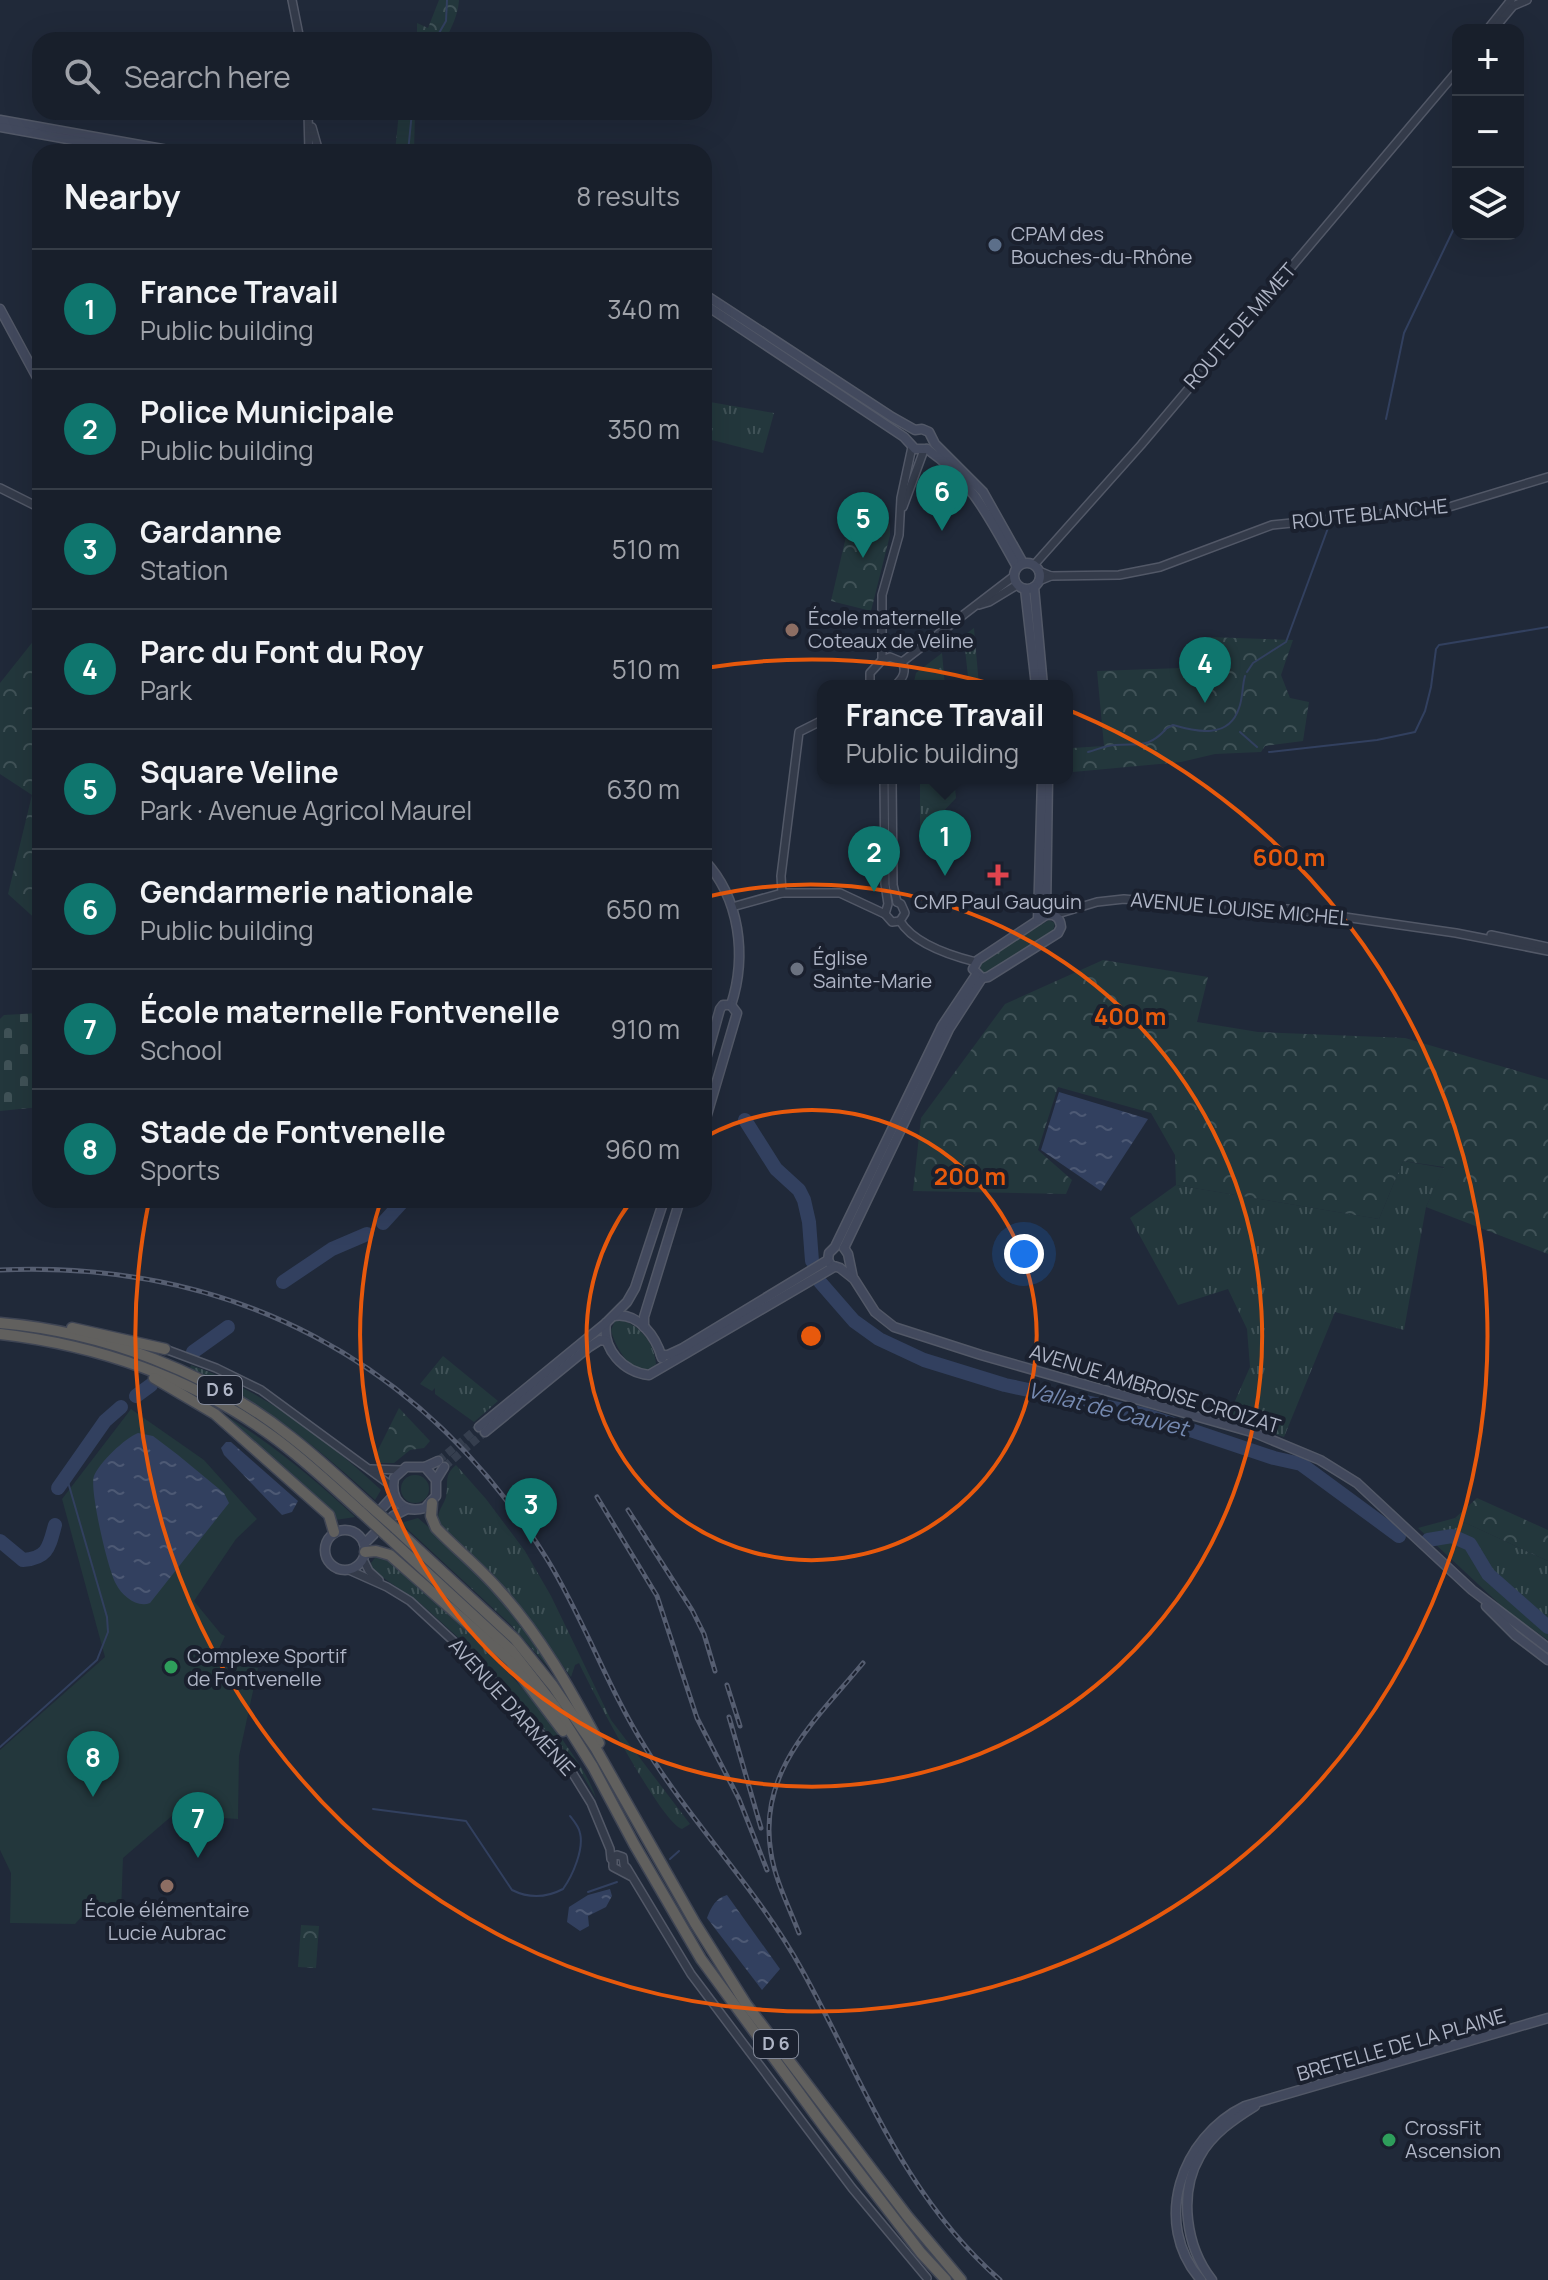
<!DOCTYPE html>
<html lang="en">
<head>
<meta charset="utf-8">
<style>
	:root { --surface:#181f2b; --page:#212733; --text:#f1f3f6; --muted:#9fa2a9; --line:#363d47; --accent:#0f766e }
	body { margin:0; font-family:Manrope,sans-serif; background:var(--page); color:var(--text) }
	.controls { position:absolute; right:24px; top:24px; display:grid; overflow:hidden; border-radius:16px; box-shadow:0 8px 32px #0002 }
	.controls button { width:72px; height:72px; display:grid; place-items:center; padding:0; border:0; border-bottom:2px solid var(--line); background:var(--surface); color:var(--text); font:40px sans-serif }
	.you { position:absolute; left:1024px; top:1254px; width:28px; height:28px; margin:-20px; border:6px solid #fff; border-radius:50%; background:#1a73e8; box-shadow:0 0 0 12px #1a73e833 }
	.badge { display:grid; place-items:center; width:52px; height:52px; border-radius:50%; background:var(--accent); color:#fff; font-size:26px; font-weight:700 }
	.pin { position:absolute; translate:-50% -66px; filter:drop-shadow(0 2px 4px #0008) }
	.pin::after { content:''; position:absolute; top:42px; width:28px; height:24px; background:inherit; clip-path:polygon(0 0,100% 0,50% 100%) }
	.popup { position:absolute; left:817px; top:680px; width:256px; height:104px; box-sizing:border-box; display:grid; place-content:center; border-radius:16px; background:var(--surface); filter:drop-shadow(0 2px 6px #0005); font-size:26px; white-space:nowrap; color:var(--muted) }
	.popup b { font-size:30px; color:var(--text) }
	.popup::after { content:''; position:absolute; left:50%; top:100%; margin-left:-16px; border:16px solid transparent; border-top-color:var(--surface) }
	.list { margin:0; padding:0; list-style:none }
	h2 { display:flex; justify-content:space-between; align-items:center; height:104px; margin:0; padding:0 32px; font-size:34px }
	h2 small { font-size:26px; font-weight:400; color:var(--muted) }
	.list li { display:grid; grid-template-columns:52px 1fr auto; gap:24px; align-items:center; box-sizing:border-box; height:120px; padding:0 32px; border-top:2px solid var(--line) }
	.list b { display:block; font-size:30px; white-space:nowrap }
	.list p { margin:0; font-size:26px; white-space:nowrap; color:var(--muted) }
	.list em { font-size:26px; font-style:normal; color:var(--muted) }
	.icon { flex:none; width:44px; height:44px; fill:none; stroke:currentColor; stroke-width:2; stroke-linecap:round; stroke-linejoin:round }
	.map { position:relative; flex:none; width:1548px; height:2280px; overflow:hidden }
	.search { position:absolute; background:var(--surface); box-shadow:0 8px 32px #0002; left:32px; top:32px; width:680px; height:88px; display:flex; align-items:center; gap:20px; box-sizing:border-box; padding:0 28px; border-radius:24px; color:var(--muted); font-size:30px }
	.panel { position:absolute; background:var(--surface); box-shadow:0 8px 32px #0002; left:32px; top:144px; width:680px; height:1064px; border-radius:24px }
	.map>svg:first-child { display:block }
	.grass { fill:url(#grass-tufts) }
	.forest { fill:url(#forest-crowns) }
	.cemetery { fill:url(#cemetery-stones) }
	.garden { fill:#23373c }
	.water { fill:url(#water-ripples) }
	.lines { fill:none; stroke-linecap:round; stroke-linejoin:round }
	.stream { stroke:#32405f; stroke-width:2 }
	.river { stroke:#32405f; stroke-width:14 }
	.secondary-tunnel { stroke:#353e4e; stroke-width:8; stroke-dasharray:8 4; stroke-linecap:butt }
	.tertiary-casing { stroke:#525867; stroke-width:10 }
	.secondary-casing { stroke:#525867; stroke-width:11 }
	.trunk-casing { stroke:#3f4554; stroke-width:13 }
	.tertiary { stroke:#343b4a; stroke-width:7 }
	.secondary { stroke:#42495d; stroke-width:8 }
	.trunk { stroke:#61605e; stroke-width:10 }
	.rail-casing { stroke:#565e71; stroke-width:5 }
	.rail { stroke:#1a202e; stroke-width:2; stroke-dasharray:6; stroke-linecap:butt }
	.trunk-bridge-casing { stroke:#3f4554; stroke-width:13; stroke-linecap:butt }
	.trunk-bridge { stroke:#61605e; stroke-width:10 }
	.ring { fill:none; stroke:#e8590c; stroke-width:4 }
	.service-dot { fill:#5c6f8a; stroke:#1a202e; stroke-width:3 }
	.education-dot { fill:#8d6e63; stroke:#1a202e; stroke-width:3 }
	.health-dot { fill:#e0444e; stroke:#1a202e; stroke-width:3 }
	.worship-dot { fill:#6b7280; stroke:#1a202e; stroke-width:3 }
	.leisure-dot { fill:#2e9e5b; stroke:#1a202e; stroke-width:3 }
	.labels { text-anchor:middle; stroke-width:8; stroke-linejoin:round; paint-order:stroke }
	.shield { fill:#1a202e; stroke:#828898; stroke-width:2 }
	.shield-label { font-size:18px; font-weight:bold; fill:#afb5c6 }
	.poi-label { font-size:20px; fill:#afb5c6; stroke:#1a202e; text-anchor:start }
	.street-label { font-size:20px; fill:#afb5c6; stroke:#1a202e }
	.water-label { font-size:22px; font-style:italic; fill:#7589b0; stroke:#1a202e }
	.centre { fill:#e8590c; stroke:#1a202e; stroke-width:4 }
	.ring-label { font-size:24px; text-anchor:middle; font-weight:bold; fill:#e8590c; stroke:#1a202e; stroke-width:8; stroke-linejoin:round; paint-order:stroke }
</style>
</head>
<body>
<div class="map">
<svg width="1548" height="2280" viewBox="0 0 1548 2280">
	<defs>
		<pattern id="grass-tufts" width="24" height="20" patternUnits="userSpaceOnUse" patternTransform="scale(2)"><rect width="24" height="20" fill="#23373c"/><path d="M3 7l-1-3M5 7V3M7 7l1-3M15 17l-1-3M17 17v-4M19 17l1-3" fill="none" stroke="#405257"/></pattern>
		<pattern id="forest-crowns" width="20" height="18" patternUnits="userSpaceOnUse" patternTransform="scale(2)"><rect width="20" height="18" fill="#23373c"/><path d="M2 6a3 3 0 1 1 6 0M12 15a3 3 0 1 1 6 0" fill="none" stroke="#405257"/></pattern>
		<pattern id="cemetery-stones" width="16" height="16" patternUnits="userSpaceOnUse" patternTransform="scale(2)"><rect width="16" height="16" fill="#23373c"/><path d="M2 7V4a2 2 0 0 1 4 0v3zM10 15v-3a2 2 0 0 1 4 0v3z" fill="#405257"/></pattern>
		<pattern id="water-ripples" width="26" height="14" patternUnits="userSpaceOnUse" patternTransform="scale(2)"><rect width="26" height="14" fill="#32405f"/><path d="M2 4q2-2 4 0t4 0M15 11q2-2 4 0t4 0" fill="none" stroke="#4d5974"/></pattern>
	</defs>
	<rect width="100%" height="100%" fill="#202939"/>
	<g class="grass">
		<path d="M704,401L774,413L763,453L704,438Z"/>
		<path d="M974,628L979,686H969L965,649H955V642Z"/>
		<path d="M942,653L945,686H913L916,673Z"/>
		<path d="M920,778H954L956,798L924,832L920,833Z"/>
		<path d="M1049,920L1055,923L1053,931L989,972L984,974L980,972L981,962Z"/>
		<path d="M1403,1161L1444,1168L1426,1207L1404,1330L1335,1312L1284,1437L1227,1419L1250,1367L1247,1329L1228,1289L1178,1305L1130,1218L1176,1185L1379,1219Z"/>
		<path d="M620,1320C641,1325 655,1345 656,1365C636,1383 615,1348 611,1330L615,1321Z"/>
		<path d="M443,1356L498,1401L474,1422L435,1394V1388L432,1391L420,1384Z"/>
		<path d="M191,1365C265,1392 324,1437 381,1490L375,1500C318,1448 260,1400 190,1368Z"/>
		<path d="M210,1406C262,1436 310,1475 355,1517L335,1520Z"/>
		<path d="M456,1465L486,1499L525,1551L551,1596L611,1720L690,1824L682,1829C661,1823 591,1689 579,1663L575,1665L571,1677L544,1640L434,1518L438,1517C439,1509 444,1504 446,1497C449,1483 443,1476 456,1465Z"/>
		<circle cx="415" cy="1489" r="14"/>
		<path d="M418,1518C473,1565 519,1618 558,1678L511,1625L401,1523Z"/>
		<path d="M1455,1518L1548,1561V1640L1508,1612L1418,1528Z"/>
		<path d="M378,1554L389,1560C452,1618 518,1673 566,1745C578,1762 590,1779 596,1798L576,1764L472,1650L420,1603L372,1570L371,1563Z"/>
	</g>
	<g class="forest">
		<path d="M439,0H459C458,15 452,27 445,40H417V23L428,28Z"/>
		<path d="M399,112H415L414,152H395Z"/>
		<path d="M864,509L885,516L890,525V535L871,611L831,601L851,515Z"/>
		<path d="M1208,637L1293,640L1281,675L1290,698L1309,702L1303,741L1265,746L1261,752L1215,754L1181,762L1073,772L1072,748L1104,746L1097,671L1209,667Z"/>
		<path d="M35,639L40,644V923L8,894L32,795L0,774V683Z"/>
		<path d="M1103,960L1208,977L1197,1022L1258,1032L1405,1038L1548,1080V1254L1426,1207L1444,1167L1403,1161L1379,1219L1176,1185L1175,1155L1151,1113L1058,1087L1038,1150L1072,1180L1066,1194L913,1191L921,1118L1005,1004Z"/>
		<path d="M399,1408L430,1441L424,1448L410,1450L394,1463H380L375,1456Z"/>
		<path d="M1477,1498L1548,1530V1561L1455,1518Z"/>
		<path d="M301,1925L319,1926L316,1968L298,1967Z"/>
	</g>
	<path class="cemetery" d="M40,1013V1107L0,1111V1019L4,1015Z"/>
	<path class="garden" d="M131,1409L204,1460L257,1519L236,1539L194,1601L221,1634L225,1636L218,1651L239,1666L258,1668L239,1756L238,1819L173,1815L123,1858L121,1914L86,1912L75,1924L10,1923L11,1873L0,1850V1750L105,1657L62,1499Z"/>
	<g class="water">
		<path d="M1059,1092L1148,1119L1101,1191L1041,1150Z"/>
		<path d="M138,1433L153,1436L178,1455L224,1493L229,1503L150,1603C137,1608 122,1596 116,1584C108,1570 89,1489 94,1476C99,1463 125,1438 138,1433Z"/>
		<path d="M226,1442H231L298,1501L292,1512L282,1515L224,1455L221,1448Z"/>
		<path d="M610,1889L612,1896L606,1907L588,1916L589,1926L580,1931L567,1922L569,1907L588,1895Z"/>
		<path d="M727,1895L780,1969L762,1990L707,1918C711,1907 716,1898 727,1895Z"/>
	</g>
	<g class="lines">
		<g class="stream">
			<path d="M435,40L446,21L447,0"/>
			<path d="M408,152L412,112"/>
			<path d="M1386,419L1404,333L1458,220"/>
			<path d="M1247,672L1253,663L1286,642L1328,528"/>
			<path d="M1167,728L1173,725C1197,732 1229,739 1239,708C1243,698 1242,686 1245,676"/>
			<path d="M1240,732L1257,747"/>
			<path d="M1088,752C1097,750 1106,745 1115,745C1138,743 1148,749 1166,729"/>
			<path d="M1269,752L1377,740L1415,732L1425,711L1431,687L1436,649L1439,645L1548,627"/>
			<path d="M0,1747L97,1660L108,1632L107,1617L66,1475"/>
			<path d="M373,1809L466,1821L512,1890C530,1899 546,1898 563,1889C573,1875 584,1849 580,1833C579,1827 574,1821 570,1816"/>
			<path d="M670,1859L679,1851"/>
			<path d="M588,1892L617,1882"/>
		</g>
		<g class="river">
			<path d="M745,1120L776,1169L799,1190L804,1200L809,1222L812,1261"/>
			<path d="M383,1223L404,1200"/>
			<path d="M283,1282L332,1249L367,1234"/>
			<path d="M820,1282L854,1321L879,1339L924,1360L1005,1385L1143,1414L1274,1458L1301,1464L1399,1536"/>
			<path d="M193,1352L228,1327"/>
			<path d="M136,1396L151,1385"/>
			<path d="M58,1488L105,1421L121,1407"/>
			<path d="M1428,1540L1452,1536L1470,1544L1488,1574L1548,1627"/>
			<path d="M0,1541L23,1560C48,1558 49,1547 55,1525"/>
		</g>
		<g class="secondary-tunnel">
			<path d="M438,1461L479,1427"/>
			<path d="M444,1467L485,1432"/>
		</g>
		<g class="tertiary-casing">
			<g id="tertiary">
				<path d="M292,0L300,40"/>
				<path d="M1487,30L1511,0"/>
				<path d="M1493,30L1513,6L1527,0"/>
				<path d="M308,112L309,152"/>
				<path d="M312,127L319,152"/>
				<path d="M0,488L40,508"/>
				<path d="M903,507L924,450"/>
				<path d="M1034,565L1141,445L1458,70"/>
				<path d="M1039,571L1051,576L1119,575L1160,567L1272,525L1449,507L1548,477"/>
				<path d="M1039,581L1051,576"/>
				<path d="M979,605L989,602L1017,585"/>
				<path d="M882,660V595L899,535L901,498L912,447"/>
				<path d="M902,662L1014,576"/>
				<path d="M870,686V673L882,660L890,657L902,662"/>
				<path d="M895,686C903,678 907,672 902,662"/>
				<path d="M884,778L885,884L888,904L885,914L892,922L900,921"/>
				<path d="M892,778L893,885L897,902"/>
				<path d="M782,893L781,876L799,732L823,720"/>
				<path d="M897,902L901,904L905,913L900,921"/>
				<path d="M732,907L782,893H840L885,914"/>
				<path d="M1054,915L1097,902L1124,899L1225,908L1289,909L1456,933L1548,951"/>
				<path d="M900,921C914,944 952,956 976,962"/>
				<path d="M1491,935L1548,947"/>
				<path d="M165,1349L216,1368L261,1390L393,1487"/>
				<path d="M371,1469L401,1470"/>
				<path d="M363,1559L369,1571L379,1580"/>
				<path d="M349,1570L387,1587L410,1601L476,1662L565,1761L591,1803L610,1849L611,1859"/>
				<path d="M632,1877L613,1867V1857L617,1855L623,1857L624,1865L627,1868L691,1974L852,2188L927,2278"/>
			</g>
		</g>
		<g class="secondary-casing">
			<g id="secondary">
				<path d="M0,120L179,152"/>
				<path d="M0,127L140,152"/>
				<path d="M704,294L892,417L915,430L922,429L929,432L935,444L983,492L1023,563"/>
				<path d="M704,304L904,437L915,449H927"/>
				<path d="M0,309L40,383"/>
				<path d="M927,449C972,480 991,521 1017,567"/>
				<circle cx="1027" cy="576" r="13"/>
				<path d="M1034,587L1043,686"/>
				<path d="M1025,589L1036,686"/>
				<path d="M704,860C740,898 747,956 731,1005"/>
				<path d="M1046,915C1056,914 1060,918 1061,927L1058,933L988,977L982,978L973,969L978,960Z"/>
				<path d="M1046,915L1048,778"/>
				<path d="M1038,920L1042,778"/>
				<path d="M704,1066L720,1009L723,1005H731"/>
				<path d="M704,1125L737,1013L731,1005"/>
				<path d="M844,1248L949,1029L982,978"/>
				<path d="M844,1248L848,1254L853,1278"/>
				<path d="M828,1260L831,1265L840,1268L854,1279L875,1312L894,1327L981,1355L1255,1433L1320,1460L1357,1483L1472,1590L1548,1648"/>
				<path d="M828,1260L829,1253L835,1247L942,1026L976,975"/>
				<path d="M614,1316C639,1312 656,1337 662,1358"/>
				<path d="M606,1323C602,1349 623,1372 649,1375L834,1267"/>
				<path d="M644,1327V1317L680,1200"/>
				<path d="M661,1355H668L683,1348L828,1260"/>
				<path d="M479,1427L606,1323L627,1302L635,1288L664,1200"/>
				<path d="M485,1432L589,1347L600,1340L606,1341"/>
				<path d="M425,1467L438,1461"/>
				<path d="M436,1480L425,1467H406L394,1478C390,1500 403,1514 425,1508L436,1496V1480L444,1467"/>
				<path d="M383,1507L394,1495"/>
				<path d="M393,1516L407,1509"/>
				<circle cx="345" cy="1550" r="20"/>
				<path d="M364,1544L374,1534"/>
				<path d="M1486,1606L1515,1635L1548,1660"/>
				<path d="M1201,2280C1151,2223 1181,2137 1245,2106L1548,2018"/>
				<path d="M1212,2280C1186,2247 1178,2194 1200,2156C1212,2134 1234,2119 1255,2106"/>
			</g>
		</g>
		<g class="trunk-casing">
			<g id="trunk">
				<path d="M0,1323C104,1332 209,1372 291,1437C318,1458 344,1482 369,1505"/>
				<path d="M72,1328L165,1349"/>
				<path d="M0,1334C97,1345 193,1378 272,1436C304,1459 332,1486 361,1512"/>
				<path d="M154,1378L215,1414L329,1515L334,1532"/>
				<path d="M432,1503L431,1516L436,1528C456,1549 479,1567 498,1589C540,1635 570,1689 599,1743"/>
				<path d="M395,1528L515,1639L553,1686L596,1749L695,1923L746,2004L908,2217L961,2280"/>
				<path d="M386,1535L511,1650L554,1705L593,1767L634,1844L701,1959L825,2128L921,2253L946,2280"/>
				<path d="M365,1552L376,1551L390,1555L510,1661L563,1731"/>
			</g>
		</g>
		<use href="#tertiary" class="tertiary"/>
		<use href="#secondary" class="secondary"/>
		<use href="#trunk" class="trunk"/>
		<g class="rail-casing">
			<g id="rail">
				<path d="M0,1270C232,1260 424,1361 547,1559C584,1619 607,1687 645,1747C692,1824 758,1890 802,1970C864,2082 901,2193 1000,2280"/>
				<path d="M597,1497L657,1596L697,1718L739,1799L767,1870"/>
				<path d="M628,1510L692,1610L704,1634L715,1671"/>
				<path d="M727,1685L740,1726"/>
				<path d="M729,1717L761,1828"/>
				<path d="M799,1933C789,1907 775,1880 771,1853C757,1771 816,1720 863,1663"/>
			</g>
		</g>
		<use href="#rail" class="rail"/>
		<g class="trunk-bridge-casing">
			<g id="trunk-bridge">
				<path d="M369,1505L395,1528"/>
				<path d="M361,1512L386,1535"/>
			</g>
		</g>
		<use href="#trunk-bridge" class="trunk-bridge"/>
	</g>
	<g class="ring">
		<path d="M705 1137A225 225 0 1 1 631 1201"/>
		<path d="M706 897A451 451 0 1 1 381 1200"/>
		<path d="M705 668A676 676 0 1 1 149 1201"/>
	</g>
	<circle class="service-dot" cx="995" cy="245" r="8"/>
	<g class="education-dot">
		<circle cx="792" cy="630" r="8"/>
		<circle cx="167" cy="1886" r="8"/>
	</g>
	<path class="health-dot" d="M994 863h8v8h8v8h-8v8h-8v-8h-8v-8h8z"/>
	<circle class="worship-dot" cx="797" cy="969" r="8"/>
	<g class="leisure-dot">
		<circle cx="171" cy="1667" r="8"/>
		<circle cx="1389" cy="2140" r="8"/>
	</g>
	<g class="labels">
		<g class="shield">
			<rect x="198" y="1376" width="44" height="28" rx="6"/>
			<rect x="754" y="2030" width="44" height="28" rx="6"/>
		</g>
		<g class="shield-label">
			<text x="220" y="1396">D 6</text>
			<text x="776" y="2050">D 6</text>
		</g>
		<g class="poi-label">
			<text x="1011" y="241">CPAM des<tspan x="1011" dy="23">Bouches-du-Rhône</tspan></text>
			<text x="808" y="625">École maternelle<tspan x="808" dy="23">Coteaux de Veline</tspan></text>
			<text x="998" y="909" text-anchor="middle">CMP Paul Gauguin</text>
			<text x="813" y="965">Église<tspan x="813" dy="23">Sainte-Marie</tspan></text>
			<text x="187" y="1663">Complexe Sportif<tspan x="187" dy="23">de Fontvenelle</tspan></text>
			<text x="167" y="1917" text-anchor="middle">École élémentaire<tspan x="167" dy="23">Lucie Aubrac</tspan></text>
			<text x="1405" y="2135">CrossFit<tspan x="1405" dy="23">Ascension</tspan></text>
		</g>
		<g class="street-label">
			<text transform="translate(1240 326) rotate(-49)" y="7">ROUTE DE MIMET</text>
			<text transform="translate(1370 514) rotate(-6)" y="7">ROUTE BLANCHE</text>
			<text transform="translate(1240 909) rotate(5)" y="7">AVENUE LOUISE MICHEL</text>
			<text transform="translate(1155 1389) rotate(17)" y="7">AVENUE AMBROISE CROIZAT</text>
			<text transform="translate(512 1707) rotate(48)" y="7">AVENUE D'ARMÉNIE</text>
			<text transform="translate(1401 2045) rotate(-16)" y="7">BRETELLE DE LA PLAINE</text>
		</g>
		<g class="water-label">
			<text transform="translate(1108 1409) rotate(14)" y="8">Vallat de Cauvet</text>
		</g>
	</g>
	<circle cx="811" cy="1336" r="12" class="centre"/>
	<g class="ring-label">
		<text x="1289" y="866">600 m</text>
		<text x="1130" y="1025">400 m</text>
		<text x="970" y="1185">200 m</text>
	</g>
</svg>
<div class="controls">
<button>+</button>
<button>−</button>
<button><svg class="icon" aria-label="layers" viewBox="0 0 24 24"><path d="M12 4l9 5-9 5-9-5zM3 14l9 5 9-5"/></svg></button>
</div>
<div class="you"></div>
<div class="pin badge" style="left:945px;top:876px">1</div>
<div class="popup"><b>France Travail</b>Public building</div>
<div class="pin badge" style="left:874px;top:892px">2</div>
<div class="pin badge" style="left:531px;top:1544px">3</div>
<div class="pin badge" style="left:1205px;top:703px">4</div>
<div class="pin badge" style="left:863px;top:558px">5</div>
<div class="pin badge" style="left:942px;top:531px">6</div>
<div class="pin badge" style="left:198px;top:1858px">7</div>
<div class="pin badge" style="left:93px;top:1797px">8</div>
<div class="search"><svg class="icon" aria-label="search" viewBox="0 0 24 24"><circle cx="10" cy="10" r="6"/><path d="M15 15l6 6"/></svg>Search here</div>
<section class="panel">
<h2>Nearby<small>8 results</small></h2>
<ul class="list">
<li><span class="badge">1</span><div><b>France Travail</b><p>Public building</p></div><em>340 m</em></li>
<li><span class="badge">2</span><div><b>Police Municipale</b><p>Public building</p></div><em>350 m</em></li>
<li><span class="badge">3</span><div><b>Gardanne</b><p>Station</p></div><em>510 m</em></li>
<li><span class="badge">4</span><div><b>Parc du Font du Roy</b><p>Park</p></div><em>510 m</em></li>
<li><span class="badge">5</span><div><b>Square Veline</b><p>Park · Avenue Agricol Maurel</p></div><em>630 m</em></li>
<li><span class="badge">6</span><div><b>Gendarmerie nationale</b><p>Public building</p></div><em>650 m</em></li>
<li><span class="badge">7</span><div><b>École maternelle Fontvenelle</b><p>School</p></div><em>910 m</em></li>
<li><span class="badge">8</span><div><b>Stade de Fontvenelle</b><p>Sports</p></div><em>960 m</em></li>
</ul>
</section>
</div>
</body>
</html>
